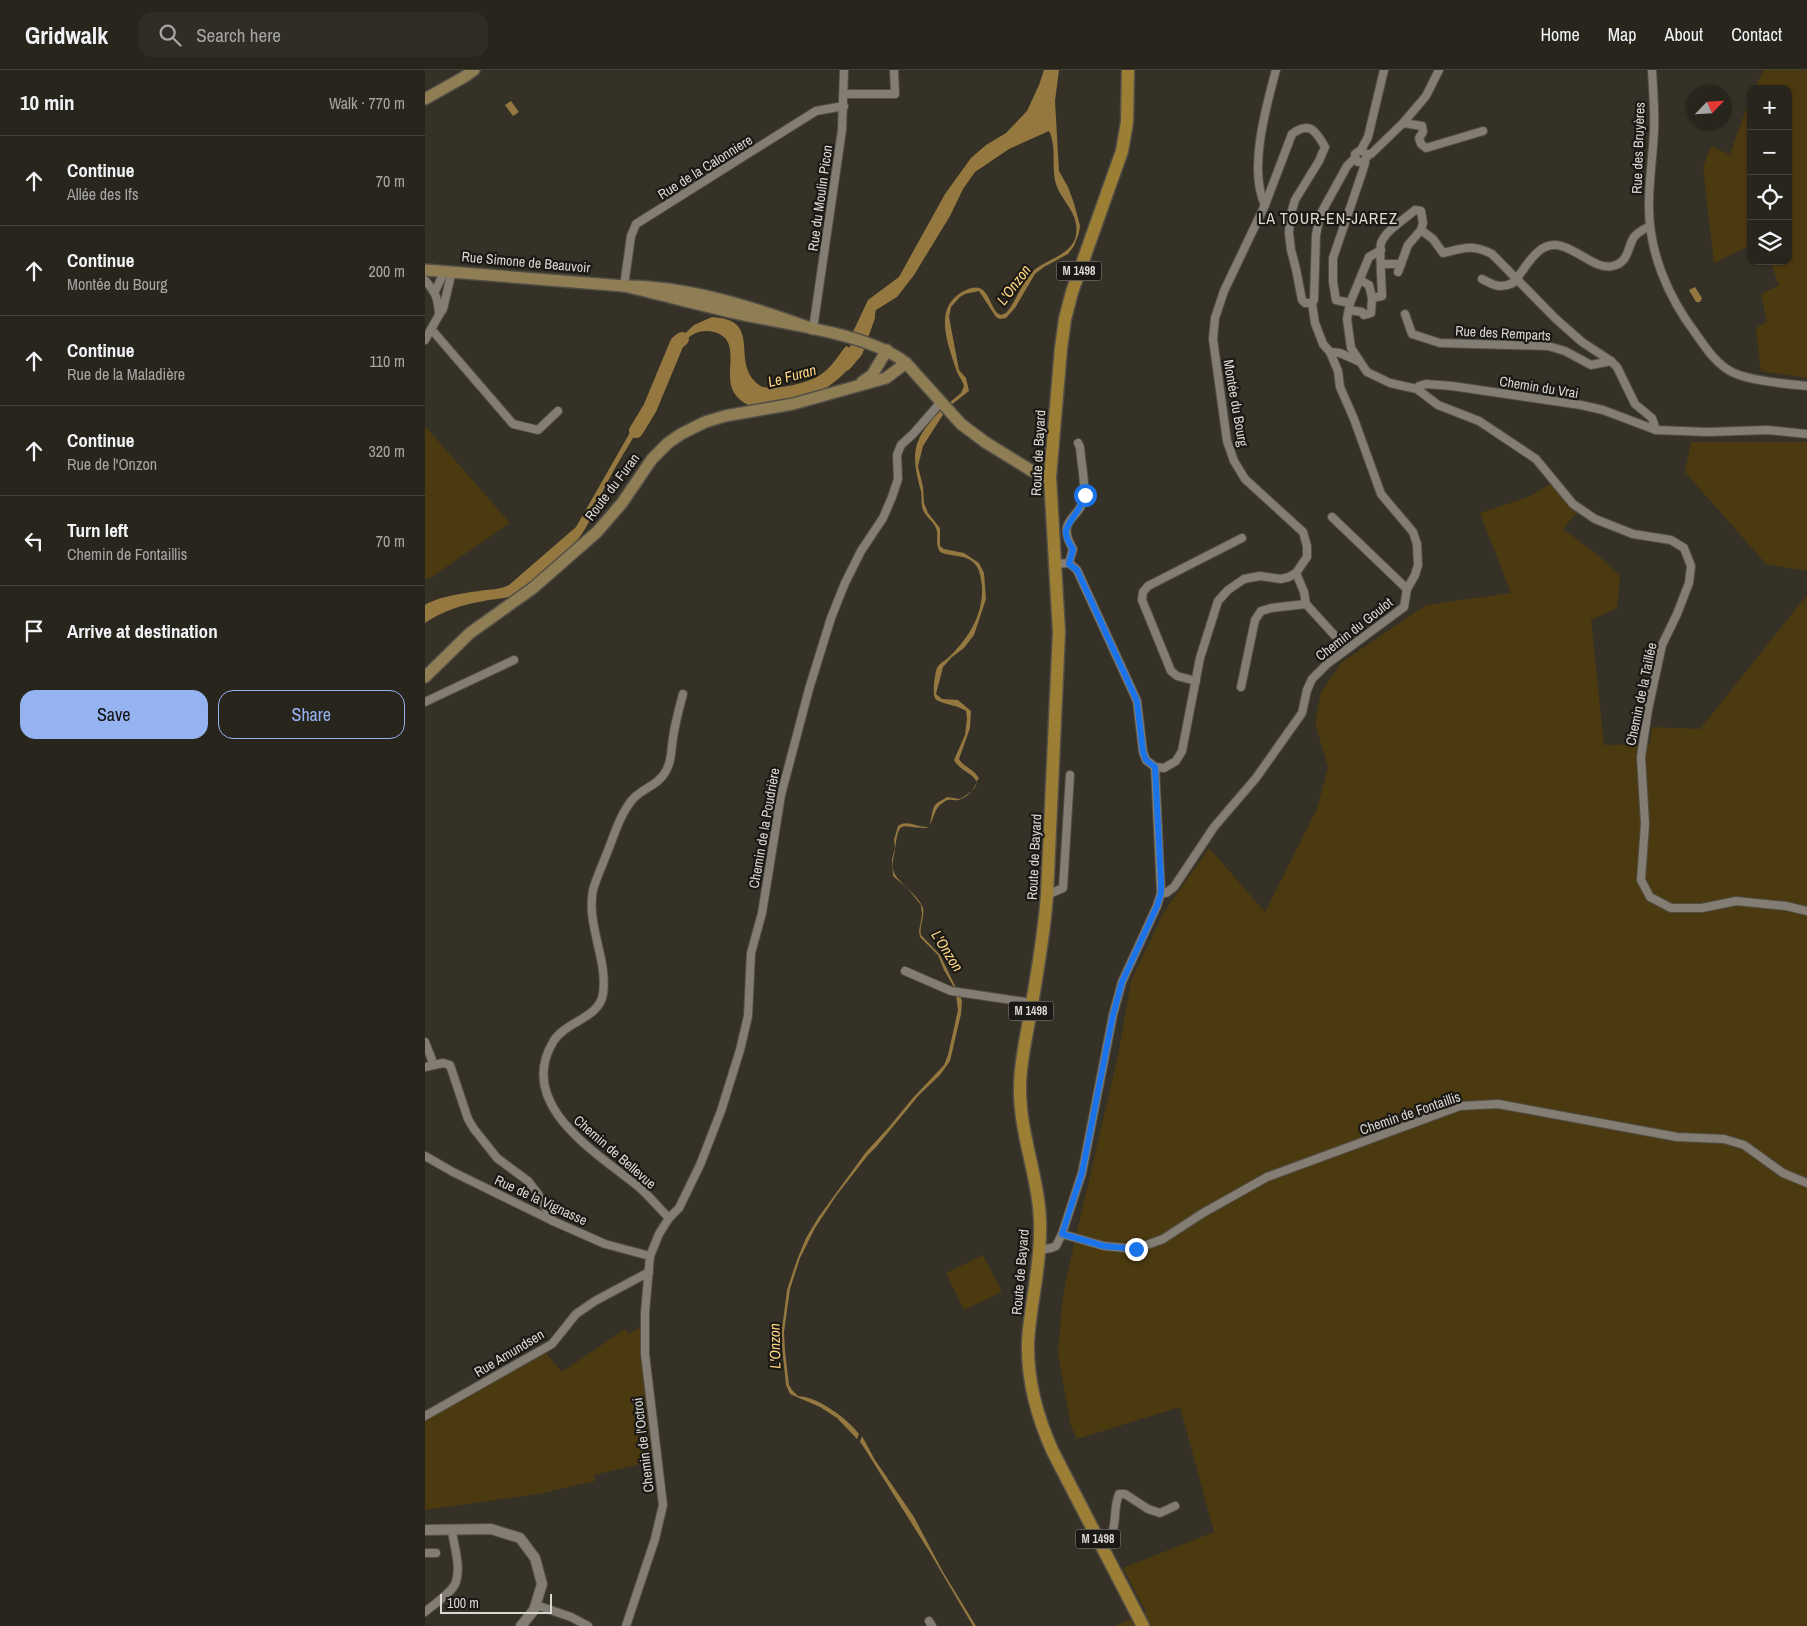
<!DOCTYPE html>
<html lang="en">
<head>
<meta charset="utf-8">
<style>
	:root { --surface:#28251d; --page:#302d26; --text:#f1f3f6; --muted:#a5a5a4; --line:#44423b; --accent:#95b2f1 }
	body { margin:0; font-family:"Archivo Narrow",sans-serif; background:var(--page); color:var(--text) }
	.controls { position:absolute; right:15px; top:15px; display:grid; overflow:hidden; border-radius:10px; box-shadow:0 1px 4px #0004 }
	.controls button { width:45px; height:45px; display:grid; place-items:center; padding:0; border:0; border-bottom:1px solid var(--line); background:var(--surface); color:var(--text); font:25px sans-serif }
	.compass { position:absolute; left:1262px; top:15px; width:45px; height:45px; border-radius:50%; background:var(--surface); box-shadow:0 1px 4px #0004; rotate:65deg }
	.scale { position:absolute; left:15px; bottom:12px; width:112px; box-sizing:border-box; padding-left:5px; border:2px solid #dad7d1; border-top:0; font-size:14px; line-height:18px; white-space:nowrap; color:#dad7d1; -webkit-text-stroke:4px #1b1915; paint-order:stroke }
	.stop { position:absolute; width:15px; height:15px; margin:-11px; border:4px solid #1a73e8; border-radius:50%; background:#fff }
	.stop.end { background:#1a73e8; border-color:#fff; box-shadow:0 1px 5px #0008 }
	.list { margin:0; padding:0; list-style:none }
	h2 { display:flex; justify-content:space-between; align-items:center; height:65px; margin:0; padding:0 20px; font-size:21px }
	h2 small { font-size:16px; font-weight:400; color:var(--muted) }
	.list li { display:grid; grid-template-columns:32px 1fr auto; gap:15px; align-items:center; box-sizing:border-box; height:90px; padding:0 20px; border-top:1px solid var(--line) }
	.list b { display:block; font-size:19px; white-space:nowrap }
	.list p { margin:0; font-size:16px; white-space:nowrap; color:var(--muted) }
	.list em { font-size:16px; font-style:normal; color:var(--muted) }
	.actions { display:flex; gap:10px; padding:15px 20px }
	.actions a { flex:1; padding:11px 0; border:1px solid var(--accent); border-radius:15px; text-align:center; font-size:18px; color:var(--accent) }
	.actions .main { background:var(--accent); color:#111 }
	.icon { flex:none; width:28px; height:28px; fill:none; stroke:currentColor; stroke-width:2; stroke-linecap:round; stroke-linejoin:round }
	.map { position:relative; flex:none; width:1382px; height:1556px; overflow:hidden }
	header { display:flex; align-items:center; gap:30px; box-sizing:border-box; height:70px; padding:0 25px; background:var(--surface); border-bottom:1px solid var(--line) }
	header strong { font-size:24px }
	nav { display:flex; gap:28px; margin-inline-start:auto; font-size:18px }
	.search { width:350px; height:45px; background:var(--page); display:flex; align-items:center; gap:12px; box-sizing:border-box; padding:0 18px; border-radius:15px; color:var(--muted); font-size:19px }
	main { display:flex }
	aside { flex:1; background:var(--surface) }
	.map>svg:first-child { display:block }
	.green { fill:#4b3910 }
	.water { fill:#94783f }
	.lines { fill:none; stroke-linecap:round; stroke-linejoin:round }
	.river { stroke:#94783f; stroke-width:14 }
	.minor-casing { stroke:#524e46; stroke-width:10 }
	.tertiary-casing { stroke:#524e46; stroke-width:12 }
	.secondary-casing { stroke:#524e46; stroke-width:14 }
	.primary-casing { stroke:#524e46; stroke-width:15 }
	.minor { stroke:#837d73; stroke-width:8 }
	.tertiary { stroke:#837d73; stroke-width:10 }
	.secondary { stroke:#8f7e54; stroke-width:11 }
	.primary { stroke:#9c7f35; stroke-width:12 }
	.route { stroke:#1a73e8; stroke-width:6 }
	.labels { text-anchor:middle; stroke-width:4.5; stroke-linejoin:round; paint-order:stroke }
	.shield { fill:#1b1915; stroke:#a19e99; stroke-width:1 }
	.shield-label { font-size:12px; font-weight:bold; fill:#dad7d1 }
	.street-label { font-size:14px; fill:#dad7d1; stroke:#1b1915 }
	.water-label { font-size:15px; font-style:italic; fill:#fed581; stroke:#1b1915 }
	.quarter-label { font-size:16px; letter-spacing:1px; fill:#e0dace; stroke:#1b1915 }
</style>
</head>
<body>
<header>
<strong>Gridwalk</strong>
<div class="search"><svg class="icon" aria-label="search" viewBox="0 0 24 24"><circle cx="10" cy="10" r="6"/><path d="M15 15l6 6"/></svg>Search here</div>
<nav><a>Home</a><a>Map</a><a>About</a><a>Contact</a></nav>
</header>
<main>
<aside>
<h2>10 min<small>Walk · 770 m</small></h2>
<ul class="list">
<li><svg class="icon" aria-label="ahead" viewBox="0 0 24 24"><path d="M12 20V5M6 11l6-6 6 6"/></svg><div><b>Continue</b><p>Allée des Ifs</p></div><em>70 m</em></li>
<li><svg class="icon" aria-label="ahead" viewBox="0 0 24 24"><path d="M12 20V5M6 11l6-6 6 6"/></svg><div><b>Continue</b><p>Montée du Bourg</p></div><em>200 m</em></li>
<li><svg class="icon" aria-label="ahead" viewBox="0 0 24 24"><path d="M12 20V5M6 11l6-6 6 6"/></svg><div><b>Continue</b><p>Rue de la Maladière</p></div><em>110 m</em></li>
<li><svg class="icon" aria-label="ahead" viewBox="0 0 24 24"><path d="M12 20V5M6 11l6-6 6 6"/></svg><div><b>Continue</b><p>Rue de l'Onzon</p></div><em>320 m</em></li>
<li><svg class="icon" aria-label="left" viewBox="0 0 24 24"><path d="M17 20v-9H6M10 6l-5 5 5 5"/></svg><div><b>Turn left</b><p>Chemin de Fontaillis</p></div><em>70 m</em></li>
<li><svg class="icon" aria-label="arrive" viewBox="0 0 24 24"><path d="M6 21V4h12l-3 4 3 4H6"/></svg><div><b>Arrive at destination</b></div></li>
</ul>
<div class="actions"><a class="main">Save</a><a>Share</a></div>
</aside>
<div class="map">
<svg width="1382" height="1556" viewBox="0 0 1382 1556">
	<rect width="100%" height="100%" fill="#353127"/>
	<g class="green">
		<path d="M1339,0H1382V308L1336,301L1331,258L1342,251L1336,224L1354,215L1345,191H1363V19H1329Z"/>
		<path d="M1326,25V175L1289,193L1278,97L1286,76L1305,85Z"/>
		<path d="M0,356L85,453L5,508L0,509Z"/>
		<path d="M1266,372H1382V501L1341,494L1260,402Z"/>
		<path d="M1125,414L1152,442L1138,459L1174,486L1195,506L1192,538L1166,550L1179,675L1225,674L1227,657L1275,659L1382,525V1556H690L721,1542L698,1498L789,1462L755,1337L652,1369L646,1356L633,1283L637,1235L641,1209L694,981L706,911L739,842L784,778L840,842L892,739L903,697L890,653L896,622L917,592L1001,535L1086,523L1055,443L1106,426Z"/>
		<path d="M558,1185L577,1222L539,1240L521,1203Z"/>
		<path d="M217,1256L216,1274L226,1384L219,1393L169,1405L170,1411L113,1424L0,1440V1349L120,1282L137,1302L200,1259L204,1264Z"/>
	</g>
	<g class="water">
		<path d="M619,0H634L630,31L634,101L643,117L649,133L655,156L654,163L649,176L643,184L619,197L610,204L590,238L581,248L575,249L571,247L554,221L540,224L535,227L526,237L524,247L534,300L541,308L544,321L526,335L524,333L536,323L539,316C538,311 534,307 532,302C524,277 507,239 537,222C562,208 562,230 572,243L576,245L581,243C591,232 595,216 605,204C620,187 656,186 651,154C649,139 635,128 631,114C626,97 632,77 624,61L584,79L550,102L538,119L525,146L489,205L472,227L451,240L448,252L440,266L428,262L443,230L474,207L520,124L546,88L561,75L581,63L602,41L614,15Z"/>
		<path d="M86,31L94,42L88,46L80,35Z"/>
		<path d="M1270,217L1277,228L1275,232H1271L1264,220Z"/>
		<path d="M287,247C297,248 309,249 315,259C322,272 317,287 323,301C325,307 332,315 338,317C353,320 383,313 395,305C406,298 413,286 421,276L433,281L434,287C425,297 416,308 404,316C387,327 366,329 347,333C341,334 334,337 328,336C322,336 313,329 310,324C296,305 319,270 289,262C282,260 273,261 267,265C241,281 236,313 224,338C212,364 196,386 183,411C173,429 167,451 154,468C141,483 106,516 89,525C81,529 68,529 59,531C37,535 19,540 0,553V535C12,527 39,523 54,521C65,519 75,520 84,515L151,457L219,338L228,314L247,276L269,255Z"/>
		<path d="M516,340L519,343L498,376L493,396L498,417L499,433L503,443L515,458V476L519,479L539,483L554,493L559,503L561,529L549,565L539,578L527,587L518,597L511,624L517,629L533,630L546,641L545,658L534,689C539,698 550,699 554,709L552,710C551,718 543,727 534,730C528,731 524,728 519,732C508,738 510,750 502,758C477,759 474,746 470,780C469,786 467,791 468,799C470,812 493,823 498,838C500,847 494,856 496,865L515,885L532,920L530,919L519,900L513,885L495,867L494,861L497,845L496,835L483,819L468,806L467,789L470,778L469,770L473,756C482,749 493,758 503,757C507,751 506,743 509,737C511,732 518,730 522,727L535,729C572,708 536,705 529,690L540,665L542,648L541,641C531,634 513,634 510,628C507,624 510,602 512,598C515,592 522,590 526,585C545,566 558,544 557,517C556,508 555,498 548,492C539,484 525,487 515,482C509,472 515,464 510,456C507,450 501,447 498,440C496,434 497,427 496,421C485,382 488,369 516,340Z"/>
		<path d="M534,923L537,931L536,944L525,991L515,1005L494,1025L452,1076L443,1085L411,1126L390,1158L375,1188L365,1219L359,1262L360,1281L364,1315L367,1320L373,1326C393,1327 422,1348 434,1364L432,1369L412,1348L395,1337L365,1324L361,1315L356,1267L362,1220L372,1190L381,1168L393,1148L441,1082L464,1057L487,1029L519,995L523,985L533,940L531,925Z"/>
		<path d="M437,1366L450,1390L489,1447L518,1502L551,1556H548L504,1481L438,1376L435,1372Z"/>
	</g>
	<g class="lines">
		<g class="river">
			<path d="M420,294L431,281L443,247"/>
			<path d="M211,361L225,338L252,273L257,269"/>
		</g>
		<g class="minor-casing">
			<g id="minor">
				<path d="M1227,0C1228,20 1230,41 1229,61C1228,85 1224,109 1224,133C1223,181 1243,227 1271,264C1281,278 1291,294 1307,302C1324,311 1363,314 1382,316"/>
				<path d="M419,24H470L469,0"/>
				<path d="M978,53L997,56L998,62L994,68L996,74L1001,78L1058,61"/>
				<path d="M936,80L941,84L942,87L938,92H933L930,88V84L936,80L943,67L959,0"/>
				<path d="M941,84H946L978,53L1001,26L1014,0"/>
				<path d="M840,135C823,100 841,37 851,0"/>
				<path d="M956,180L944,187L925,233L922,249L926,278L942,302L965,313L992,319L1013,335L1054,351L1111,389L1148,434L1170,449L1208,464L1246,470L1259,478L1266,496L1264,513L1252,544L1237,575L1223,640L1216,687L1220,754L1216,810L1225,827L1246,838H1277L1311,831L1361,836L1382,841"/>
				<path d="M957,194H976"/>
				<path d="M973,202L983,175L996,160"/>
				<path d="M1057,209C1068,215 1075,219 1088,213C1097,203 1103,190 1114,181C1139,160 1165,202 1188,196C1204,192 1202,178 1209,167C1213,162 1219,159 1225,156"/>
				<path d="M0,210C11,223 13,228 14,245L18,239L27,201"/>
				<path d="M199,216L206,166L211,154L391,41L419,36"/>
				<path d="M10,221L20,201"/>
				<path d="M947,228L957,226C957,218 954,178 956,173C961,160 980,149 990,140L996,141L998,153L996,160L1008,169L1018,183C1039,178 1047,174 1067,184L1131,249L1157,272L1186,291L1192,297L1210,334L1227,348L1231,360"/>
				<path d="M925,233L911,230L908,212V188L938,100L940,93L938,92"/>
				<path d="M924,240L937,242L939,245L946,243L947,228L944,215L935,210"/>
				<path d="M980,244L987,264L1015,273L1123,276L1140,281L1166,295L1186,291"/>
				<path d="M388,259L417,60L419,0"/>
				<path d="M7,260L88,354L113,360L133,341"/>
				<path d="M0,270L14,245"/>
				<path d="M905,282L915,283L933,291"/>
				<path d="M992,319L994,316L1001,314L1027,316L1156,335L1178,340L1231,360L1282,362L1342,360L1382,364"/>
				<path d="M907,447L982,519"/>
				<path d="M644,493L648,479C629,447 658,450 659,424C660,409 656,392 655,377L653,373"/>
				<path d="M631,494L644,493L652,500L712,631L718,682L721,690L730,697L739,698L751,691L757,681L775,588L793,531L803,520L819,509L835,506L856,509L864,507L871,503L882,487V476L878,462L820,409L809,391L802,371L788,269L790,248L799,221L840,135L867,64C885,51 891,61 900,77L894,91L870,130L865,147L864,163L866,180L871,199L877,230L880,233H887"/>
				<path d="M871,503L879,522L881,534L922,579"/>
				<path d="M771,611L752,606L746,601L717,530L718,522L723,516L817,468"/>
				<path d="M816,617L830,550L836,541L846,538L881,534"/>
				<path d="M0,632L89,590"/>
				<path d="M736,823H741L749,817L789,757L831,708L877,643L882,620L887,609L902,594L979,537L982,519L990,505L993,495L992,474L988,462L956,424L929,349L915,317L913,301L905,282L898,274L890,253L887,233L889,230L891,165L895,145L922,96L930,88"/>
				<path d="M622,825L638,818L645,705"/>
				<path d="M480,901L526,921L607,933"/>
				<path d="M0,972L9,995"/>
				<path d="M0,997L18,993L25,995L43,1049L49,1059L72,1088L103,1111L113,1124L128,1151"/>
				<path d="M0,1086L28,1102L128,1151L180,1174L225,1186"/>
				<path d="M244,1148L254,1138L275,1095L296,1041L315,980L323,946L326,883L337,843L356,725L384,619L406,548L420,513L436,481L458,448L467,427L473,409L472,385L476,375L488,364L516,332"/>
				<path d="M637,1164L679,1176L711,1179L738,1169L778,1143L842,1107L1035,1036L1073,1034L1252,1067L1299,1069L1319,1075L1358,1103L1382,1113"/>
				<path d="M615,1180L626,1178L631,1176L637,1164L657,1103L688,945L697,912L732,836L736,823L730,697"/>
				<path d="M0,1346L127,1274L151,1244L170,1231L224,1202"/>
				<path d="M676,1476C696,1461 686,1444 694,1424H700L723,1439L735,1443L750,1436"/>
				<path d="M0,1483H11"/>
				<path d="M111,1535L146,1547L163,1556"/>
				<path d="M0,1542C8,1535 28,1522 31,1512C36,1496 29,1476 27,1461"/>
				<path d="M504,1551L507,1556"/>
				<path d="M201,1556L230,1469L238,1435L220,1284V1243L225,1186L234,1164L244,1148C234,1138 225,1127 215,1118C174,1084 90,1036 128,972C140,951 174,949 178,924C183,889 161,855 168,820C171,809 176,798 180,788C188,769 194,746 207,730C217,718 233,716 241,701C247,691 246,680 248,668C250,653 254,639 258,624"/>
			</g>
		</g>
		<g class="tertiary-casing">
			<path id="tertiary" d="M0,1460L66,1459L95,1468L110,1488L117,1514L109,1540L96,1556"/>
		</g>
		<g class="secondary-casing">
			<g id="secondary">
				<path d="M0,29L39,7L49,0"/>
				<path d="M0,200L199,216"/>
				<path d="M388,259C328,237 263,216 199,216C237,225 275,235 314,244C361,254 445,264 481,293L536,354L560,372L607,401L619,406L625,407"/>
				<path d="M437,312L447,305L462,280"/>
				<path d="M0,607L45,563L108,518L172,462L197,433L227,389L243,373L256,364L280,352L300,346L368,334L461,308L481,293"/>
			</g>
		</g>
		<g class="primary-casing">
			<path id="primary" d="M703,0L702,52L697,81L647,222L640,249L636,278L625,407L634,562L622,825C619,866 612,905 605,945C601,969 595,993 595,1017C594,1066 617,1114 615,1163C615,1200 605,1236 603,1272C602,1312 612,1347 628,1382L718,1556"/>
		</g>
		<use href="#minor" class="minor"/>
		<use href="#tertiary" class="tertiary"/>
		<use href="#secondary" class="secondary"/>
		<use href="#primary" class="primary"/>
	</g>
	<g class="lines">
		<path class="route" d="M660,425C658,430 656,435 653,440C642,458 635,459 648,479L644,494L652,500L712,631L718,682L721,690L730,697L736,812V823L732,836L697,912L688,945L657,1103L637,1164L679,1176L711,1179"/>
	</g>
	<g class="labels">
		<g class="shield">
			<rect x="631.5" y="191.5" width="45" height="19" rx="4"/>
			<rect x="583.5" y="931.5" width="45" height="19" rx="4"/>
			<rect x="650.5" y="1459.5" width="45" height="19" rx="4"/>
		</g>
		<g class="shield-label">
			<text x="654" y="205">M 1498</text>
			<text x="606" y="945">M 1498</text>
			<text x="673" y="1473">M 1498</text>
		</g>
		<g class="street-label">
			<text transform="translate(1213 78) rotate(-88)" y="5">Rue des Bruyères</text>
			<text transform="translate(280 97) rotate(-32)" y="5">Rue de la Calonniere</text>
			<text transform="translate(395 128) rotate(-82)" y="5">Rue du Moulin Picon</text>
			<text transform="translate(101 192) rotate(5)" y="5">Rue Simone de Beauvoir</text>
			<text transform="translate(1078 263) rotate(3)" y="5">Rue des Remparts</text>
			<text transform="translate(1114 317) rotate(9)" y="5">Chemin du Vrai</text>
			<text transform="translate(811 333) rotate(80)" y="5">Montée du Bourg</text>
			<text transform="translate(613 383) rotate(-87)" y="5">Route de Bayard</text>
			<text transform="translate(187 417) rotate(-53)" y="5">Route du Furan</text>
			<text transform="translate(929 559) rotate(-38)" y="5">Chemin du Goulot</text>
			<text transform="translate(1216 624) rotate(-78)" y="5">Chemin de la Taillée</text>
			<text transform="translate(339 758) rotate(-80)" y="5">Chemin de la Poudrière</text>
			<text transform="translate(609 787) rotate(-87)" y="5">Route de Bayard</text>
			<text transform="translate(985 1043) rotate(-19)" y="5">Chemin de Fontaillis</text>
			<text transform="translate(190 1082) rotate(41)" y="5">Chemin de Bellevue</text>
			<text transform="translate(116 1130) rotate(25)" y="5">Rue de la Vignasse</text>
			<text transform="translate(595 1202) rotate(-85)" y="5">Route de Bayard</text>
			<text transform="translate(84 1283) rotate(-31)" y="5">Rue Amundsen</text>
			<text transform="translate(218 1375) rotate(-97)" y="5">Chemin de l'Octroi</text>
		</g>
		<g class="water-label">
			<text transform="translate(589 215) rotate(-53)" y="5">L'Onzon</text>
			<text transform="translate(367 306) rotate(-15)" y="5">Le Furan</text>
			<text transform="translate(522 881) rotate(58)" y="5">L'Onzon</text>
			<text transform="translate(350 1276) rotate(-91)" y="5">L'Onzon</text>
		</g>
		<g class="quarter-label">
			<text x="903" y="154">LA TOUR-EN-JAREZ</text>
		</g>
	</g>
</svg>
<div class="controls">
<button>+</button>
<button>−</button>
<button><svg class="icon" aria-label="locate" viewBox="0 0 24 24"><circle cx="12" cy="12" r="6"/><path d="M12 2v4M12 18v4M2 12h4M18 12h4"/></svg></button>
<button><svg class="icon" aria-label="layers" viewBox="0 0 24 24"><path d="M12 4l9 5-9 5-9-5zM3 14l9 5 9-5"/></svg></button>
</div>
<svg class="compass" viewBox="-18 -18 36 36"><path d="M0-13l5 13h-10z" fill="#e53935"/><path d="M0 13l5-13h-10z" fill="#a5a5a4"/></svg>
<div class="scale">100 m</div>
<div class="stop" style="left:660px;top:425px"></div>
<div class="stop end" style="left:711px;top:1179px"></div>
</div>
</main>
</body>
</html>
